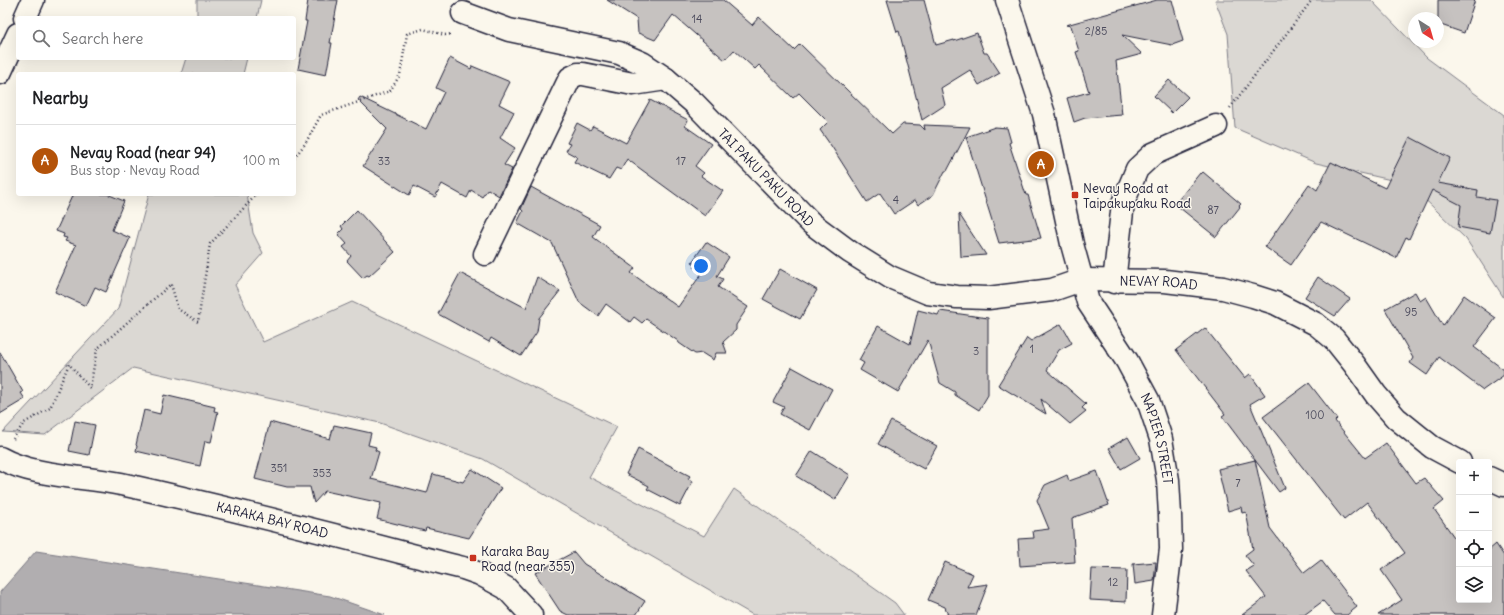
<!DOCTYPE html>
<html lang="en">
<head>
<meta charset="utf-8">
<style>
	:root { --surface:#fff; --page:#f2f2f2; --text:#202124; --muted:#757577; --line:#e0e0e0; --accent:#b45309 }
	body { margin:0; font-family:Delius,sans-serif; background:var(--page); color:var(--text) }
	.controls { position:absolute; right:12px; bottom:12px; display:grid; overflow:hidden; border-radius:4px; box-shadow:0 4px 16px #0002 }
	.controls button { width:36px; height:36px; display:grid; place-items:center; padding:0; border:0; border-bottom:1px solid var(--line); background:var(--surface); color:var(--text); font:20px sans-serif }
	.compass { position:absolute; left:1408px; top:12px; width:36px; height:36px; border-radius:50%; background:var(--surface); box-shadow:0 4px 16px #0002; rotate:143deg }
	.you { position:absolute; left:701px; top:266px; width:14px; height:14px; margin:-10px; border:3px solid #fff; border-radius:50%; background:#1a73e8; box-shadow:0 0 0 6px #1a73e833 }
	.badge { display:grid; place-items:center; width:26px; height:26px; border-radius:50%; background:var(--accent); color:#fff; font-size:13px; font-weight:700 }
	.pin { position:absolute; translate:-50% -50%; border:2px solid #fff; box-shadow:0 1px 4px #0006 }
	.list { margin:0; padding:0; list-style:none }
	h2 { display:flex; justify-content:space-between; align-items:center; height:52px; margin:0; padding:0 16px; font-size:17px }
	h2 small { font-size:13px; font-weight:400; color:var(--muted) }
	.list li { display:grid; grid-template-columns:26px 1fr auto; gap:12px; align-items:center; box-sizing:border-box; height:72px; padding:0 16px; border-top:1px solid var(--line) }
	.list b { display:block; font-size:15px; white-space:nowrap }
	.list p { margin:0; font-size:13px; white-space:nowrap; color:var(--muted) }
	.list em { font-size:13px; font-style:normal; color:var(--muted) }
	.icon { flex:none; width:22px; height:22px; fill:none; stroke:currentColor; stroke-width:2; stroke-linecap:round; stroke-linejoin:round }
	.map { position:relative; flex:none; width:1504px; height:615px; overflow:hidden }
	.search { position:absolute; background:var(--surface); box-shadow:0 4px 16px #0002; left:16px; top:16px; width:280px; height:44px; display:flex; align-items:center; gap:10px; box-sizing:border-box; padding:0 14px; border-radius:4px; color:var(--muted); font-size:15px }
	.panel { position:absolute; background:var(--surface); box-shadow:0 4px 16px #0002; left:16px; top:72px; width:280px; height:124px; border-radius:4px }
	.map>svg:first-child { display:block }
	.green { fill:#dbd8d3; stroke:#7e7d87 }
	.water { fill:#b1aeb0; stroke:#787681 }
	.building { fill:#c6c2c0; stroke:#22223b }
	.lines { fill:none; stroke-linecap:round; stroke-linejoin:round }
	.minor-casing { stroke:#22223b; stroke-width:25 }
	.path { stroke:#22223b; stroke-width:2.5; stroke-dasharray:1 3; stroke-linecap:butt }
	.minor { stroke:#fbf7ec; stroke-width:22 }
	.poi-dot { fill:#c8321e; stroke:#fbf7ec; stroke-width:1.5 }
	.labels { text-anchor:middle; stroke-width:3; stroke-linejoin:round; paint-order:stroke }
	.number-label { font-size:11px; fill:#4b4a5c }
	.street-label { font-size:13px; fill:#22223b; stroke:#fbf7ec }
	.poi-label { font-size:13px; fill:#22223b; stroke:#fbf7ec; text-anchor:start }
</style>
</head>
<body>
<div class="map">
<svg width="1504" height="615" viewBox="0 0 1504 615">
	<rect width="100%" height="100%" fill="#fbf7ec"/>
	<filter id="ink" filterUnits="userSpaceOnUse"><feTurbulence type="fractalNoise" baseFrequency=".025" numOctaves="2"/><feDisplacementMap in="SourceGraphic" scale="8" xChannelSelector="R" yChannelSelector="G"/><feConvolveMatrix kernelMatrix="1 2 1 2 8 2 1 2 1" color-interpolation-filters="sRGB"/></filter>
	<g filter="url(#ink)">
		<g class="green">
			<path d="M197,0H261L257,18H197Z"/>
			<path d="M1215,0H1371L1427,58L1504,115V298L1466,239L1409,184L1316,163L1235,128L1228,34Z"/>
			<path d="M186,58H247L243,74H181Z"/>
			<path d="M149,194H247L253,233L263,253L235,285L263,342L352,302L617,427L589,477L704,536L734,489L895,603L904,615H753L483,459L380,423L133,368L45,435L3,432L118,309Z"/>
		</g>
		<path class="water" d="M36,551L330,596L385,615H0V592Z"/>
		<g class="building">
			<path d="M308,0H338L330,43H332L326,75L298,69L307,21H305Z"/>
			<path d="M607,0H723L752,25L759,17L794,50L800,44L892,134L903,124L920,125L925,130L924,125L970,127L947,171H945L933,195L918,205L915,200L894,214L880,193L867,202L832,147L820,130L828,122L799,93L793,98L759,65L755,69L734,50L725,60L673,15L655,40L638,33L637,19Z"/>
			<path d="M887,0H924L936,45L954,40V41L977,33L984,53H987L1000,73L979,85L970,70L941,88L945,105L922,120L899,31L897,32Z"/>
			<path d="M1157,0H1172L1183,41L1172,45L1122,35L1142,54L1116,61L1122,115L1085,118L1074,122L1067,98L1089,92L1076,52L1079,51L1071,26L1066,25Z"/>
			<path d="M1438,0H1475L1464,33L1438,24Z"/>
			<path d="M450,58L471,69L472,66L510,82L499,104L514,112L500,138L515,148L504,165L512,169L499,196L488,189L482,197L471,190L467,198L442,184L435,197L414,186L409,195L363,166L387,129L358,100L360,97L426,129L444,92L436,88Z"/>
			<path d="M1169,80L1188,97L1172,113L1154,96Z"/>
			<path d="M650,100L688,120L685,126L711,144L695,166L704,173L701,176L723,191L705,216L627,159L621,170L616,168L609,179L574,162L577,157L566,151L570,144L567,143L577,123L590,130L593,126L626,143Z"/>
			<path d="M995,127L1007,128L1011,142L1009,143L1026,195H1028L1041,238L999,243L966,137Z"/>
			<path d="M1410,137L1450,158L1438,183L1478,190L1477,197L1496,200L1490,233L1458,227L1461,205L1432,190L1409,239L1406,237L1396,258L1321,222L1291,265L1265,247L1309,184L1317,190L1331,162L1385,188Z"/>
			<path d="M1203,172L1241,204L1239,206L1240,207L1216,237L1175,204L1200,173L1201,174Z"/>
			<path d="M531,187L600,225L593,237L635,268L631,273L678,307L702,273L694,268L696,265L692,262L706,242L729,257L717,276L723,279L718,287L748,307L736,325V330L723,342L727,353H716L713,360L702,353L695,354L679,343L678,341L646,319L642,323L634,317L630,322L606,304L598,316L579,302L552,243L517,223L523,211L521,209Z"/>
			<path d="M73,194H107L124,201L112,230L130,238L106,292L95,287L86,306L55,292L76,245L65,241L67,238L63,237L64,234L56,231Z"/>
			<path d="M357,210L395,252L369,276L367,275L363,278L347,261L351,256L343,247L347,244L338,234L343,229L341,226Z"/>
			<path d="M959,214L986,255L961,257Z"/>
			<path d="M780,269L817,290L800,319L763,299Z"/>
			<path d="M460,273L526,308L537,277L560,291L539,318L537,332L521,356L491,338L489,342L438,314Z"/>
			<path d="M1318,277L1350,299L1335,316L1305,297Z"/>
			<path d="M1415,292L1420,301L1426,297L1443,326L1464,295L1496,318L1474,347L1504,370V375L1483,390L1439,357L1427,375L1410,363L1413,358L1385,309Z"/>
			<path d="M918,310L938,315L940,311L988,318V395L979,410L955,395V392L940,383L928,340L898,392L860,370L864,363L859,360L878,326L910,344Z"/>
			<path d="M1061,324L1072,343L1059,350L1047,370L1086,404L1082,408L1086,411L1070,424L1041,399L1046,414L998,385L1027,338L1031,341Z"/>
			<path d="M1205,328L1245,378L1250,374L1265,395L1250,404L1285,488L1279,492L1222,416L1225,414L1176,350Z"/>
			<path d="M0,352L23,392L21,393L25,399L0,414Z"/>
			<path d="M792,367L832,389L810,430L780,414L784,407L773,402Z"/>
			<path d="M1309,383L1337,419L1335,421L1365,458L1386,443L1416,483L1424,478L1444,501L1434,509L1459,544V600H1489V550L1496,544L1504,556V615H1378L1402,600L1381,570L1405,553L1367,502L1344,520L1263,417Z"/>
			<path d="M164,395L215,407L214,411L218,412L211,442L205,441L200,466L136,451L137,446L136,445L144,410L160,414Z"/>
			<path d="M75,421L95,425L89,455L69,451Z"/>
			<path d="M891,421L937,446L924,469L878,444Z"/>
			<path d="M270,422L330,439L334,425L371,433L368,445L376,447L375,450L379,452L371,479L427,493L433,474L463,482L472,469L501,488L469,538L426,528L425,531L377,519L381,503L325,491L314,503L310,487H287L255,479Z"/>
			<path d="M1128,437L1140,458L1121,469L1109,448Z"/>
			<path d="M638,449L690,476L688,479L693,481L680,506L647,489L649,486L626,474Z"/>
			<path d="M812,451L850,475L835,500L796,476Z"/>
			<path d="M1255,460L1270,528L1304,573L1321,560L1357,607L1347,615H1335L1323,601L1304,615H1242L1266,597L1246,571L1254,566L1245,555L1253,549L1246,512L1242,513L1241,507L1228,511L1218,469Z"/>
			<path d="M1097,471L1109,505L1072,518L1075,562L1020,566L1018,539L1034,538L1033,531L1049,529L1037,500L1045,485L1067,475L1069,481Z"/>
			<path d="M574,552L584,564L645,601L636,615H568L560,611L535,573Z"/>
			<path d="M945,562L973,574L967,587L988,584L976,615H948L945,607L928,600Z"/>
			<path d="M1156,562L1154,581L1135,584L1133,564Z"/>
			<path d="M1092,569L1127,570L1126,602L1090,600Z"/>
		</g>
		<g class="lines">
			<g class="minor-casing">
				<g id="minor">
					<path id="s1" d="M1007,0L1044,114L1072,244L1088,302L1127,361L1148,400L1161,439L1168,480L1170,515L1171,549L1163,615"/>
					<path id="s2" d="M463,13L509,30L619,53L642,63L666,79L694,103L811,223L850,252L890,277L928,293L957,297L988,298L1052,290L1081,280L1165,281L1223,288L1253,296L1275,303L1316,324L1334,339L1354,364L1376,395L1396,418L1432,447L1460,462"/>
					<path d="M25,18L33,0"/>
					<path d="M0,73L18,34"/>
					<path d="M485,254L570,78L578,74H583L633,84L666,79"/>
					<path d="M1114,282L1123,203L1137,169L1153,154L1216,126"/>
					<path id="s3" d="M0,458C34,477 83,476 121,484C236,509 349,539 463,568L480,574L506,588L531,615"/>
					<path d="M1489,478L1504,485"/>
				</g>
			</g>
			<g class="path">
				<path d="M1230,108L1312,0"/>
				<path d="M294,158L305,144L321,115L390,91L400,75L407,34L423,29L445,35L452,34"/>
				<path d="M13,439L24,423L50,408L69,364L90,388L97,349L171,284L178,309L198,322L210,244L257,194"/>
			</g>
			<use href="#minor" class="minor"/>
		</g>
	</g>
	<g class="poi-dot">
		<rect x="1071" y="191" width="8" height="8" rx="2"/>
		<rect x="469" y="554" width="8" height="8" rx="2"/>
	</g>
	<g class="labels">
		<g class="number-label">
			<text x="697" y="23">14</text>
			<text x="1096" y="35">2/85</text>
			<text x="384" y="165">33</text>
			<text x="681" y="165">17</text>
			<text x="896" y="204">4</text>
			<text x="1213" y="214">87</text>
			<text x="1411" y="316">95</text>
			<text x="1032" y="353">1</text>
			<text x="976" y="355">3</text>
			<text x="1315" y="419">100</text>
			<text x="279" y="472">351</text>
			<text x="322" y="477">353</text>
			<text x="1238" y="487">7</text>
			<text x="1113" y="586">12</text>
		</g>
		<g class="street-label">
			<text dy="5" stroke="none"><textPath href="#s2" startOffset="356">TAI PAKU PAKU ROAD</textPath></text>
			<text dy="5" stroke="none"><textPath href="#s2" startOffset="790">NEVAY ROAD</textPath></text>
			<text dy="5" stroke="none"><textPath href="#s1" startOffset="468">NAPIER STREET</textPath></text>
			<text dy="5" stroke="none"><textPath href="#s3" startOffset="280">KARAKA BAY ROAD</textPath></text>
		</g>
		<g class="poi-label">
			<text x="1083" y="193">Nevay Road at<tspan x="1083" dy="15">Taipakupaku Road</tspan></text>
			<text x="481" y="556">Karaka Bay<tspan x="481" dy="15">Road (near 355)</tspan></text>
		</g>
	</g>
</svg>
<div class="controls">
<button>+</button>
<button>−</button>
<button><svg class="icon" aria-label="locate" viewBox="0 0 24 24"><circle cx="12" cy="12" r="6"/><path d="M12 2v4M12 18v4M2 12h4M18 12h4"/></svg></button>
<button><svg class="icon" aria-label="layers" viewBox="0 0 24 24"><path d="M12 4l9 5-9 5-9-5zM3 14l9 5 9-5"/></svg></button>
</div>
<svg class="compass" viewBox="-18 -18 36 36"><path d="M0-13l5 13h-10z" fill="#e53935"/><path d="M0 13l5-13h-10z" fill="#757577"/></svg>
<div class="you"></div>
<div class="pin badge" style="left:1041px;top:164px">A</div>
<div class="search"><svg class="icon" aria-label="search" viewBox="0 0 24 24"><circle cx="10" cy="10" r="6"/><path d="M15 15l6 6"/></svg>Search here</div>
<section class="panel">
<h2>Nearby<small></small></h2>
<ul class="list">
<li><span class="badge">A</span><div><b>Nevay Road (near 94)</b><p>Bus stop · Nevay Road</p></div><em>100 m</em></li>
</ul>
</section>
</div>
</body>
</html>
